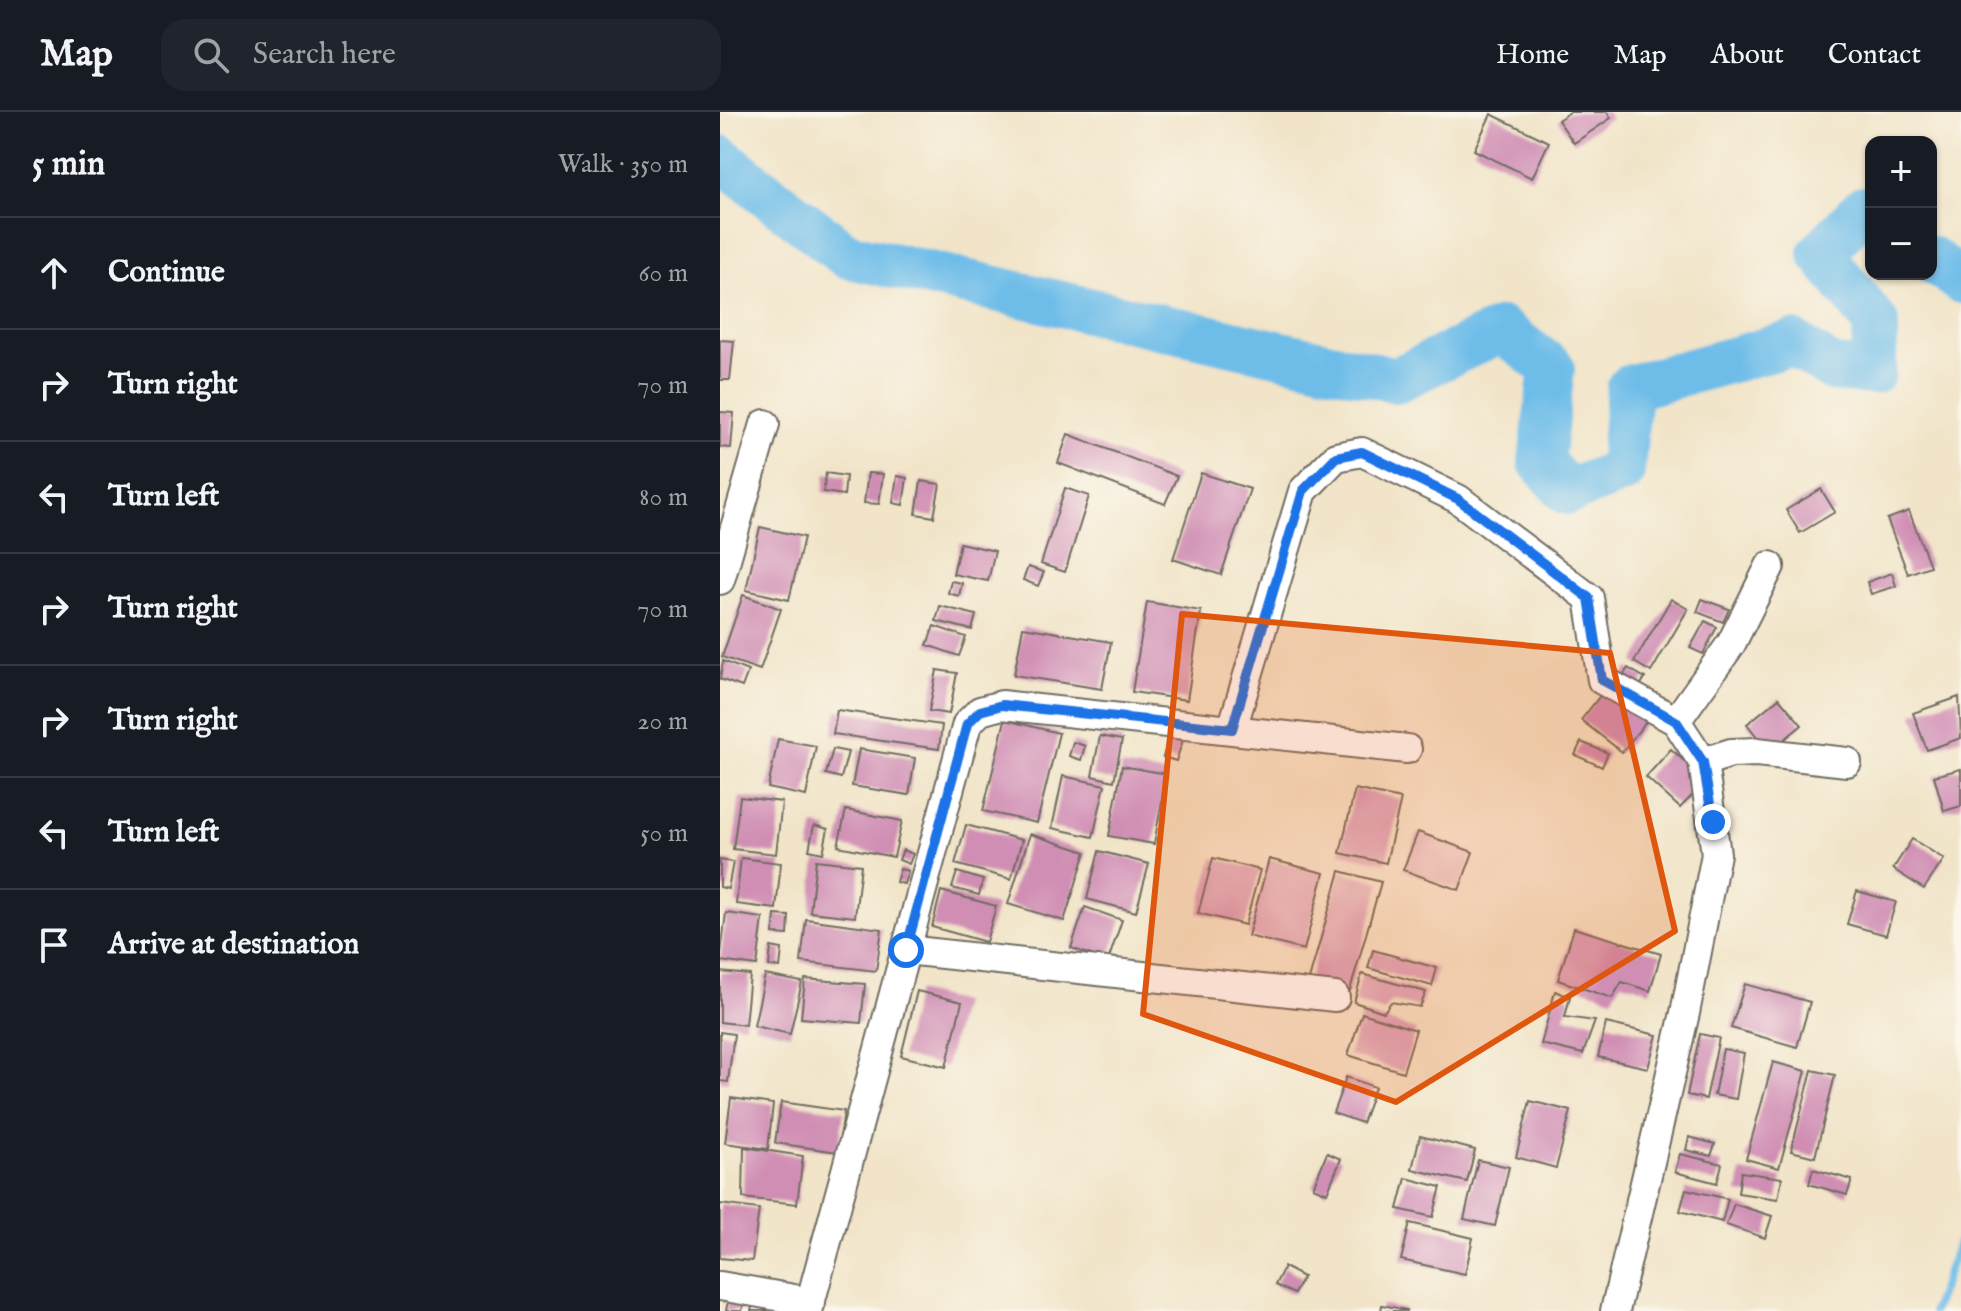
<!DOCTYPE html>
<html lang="en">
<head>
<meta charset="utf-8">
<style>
	:root { --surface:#171b24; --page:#20242c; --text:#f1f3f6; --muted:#9ea1a6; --line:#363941 }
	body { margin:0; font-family:"IM FELL English",serif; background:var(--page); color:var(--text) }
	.controls { position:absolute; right:24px; top:24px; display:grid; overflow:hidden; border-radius:16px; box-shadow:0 2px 6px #0004 }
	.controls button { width:72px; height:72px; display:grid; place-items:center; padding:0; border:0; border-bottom:2px solid var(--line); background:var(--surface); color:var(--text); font:40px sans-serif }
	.stop { position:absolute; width:24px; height:24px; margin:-18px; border:6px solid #1a73e8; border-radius:50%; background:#fff }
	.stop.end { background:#1a73e8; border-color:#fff; box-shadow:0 2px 8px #0008 }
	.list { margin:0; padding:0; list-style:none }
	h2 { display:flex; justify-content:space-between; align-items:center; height:104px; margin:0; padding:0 32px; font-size:34px }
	h2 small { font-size:26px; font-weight:400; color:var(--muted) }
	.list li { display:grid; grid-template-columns:52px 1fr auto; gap:24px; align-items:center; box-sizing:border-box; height:112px; padding:0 32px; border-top:2px solid var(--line) }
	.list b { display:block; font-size:30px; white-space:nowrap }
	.list em { font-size:26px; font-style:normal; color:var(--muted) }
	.icon { flex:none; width:44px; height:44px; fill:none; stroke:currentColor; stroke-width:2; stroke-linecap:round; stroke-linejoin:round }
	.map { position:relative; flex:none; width:1241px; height:1199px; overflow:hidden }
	header { display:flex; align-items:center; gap:48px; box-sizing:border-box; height:112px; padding:0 40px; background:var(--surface); border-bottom:2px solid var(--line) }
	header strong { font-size:38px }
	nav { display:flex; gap:44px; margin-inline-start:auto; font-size:28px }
	.search { width:560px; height:72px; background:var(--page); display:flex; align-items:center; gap:20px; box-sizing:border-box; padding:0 28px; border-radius:24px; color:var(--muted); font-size:30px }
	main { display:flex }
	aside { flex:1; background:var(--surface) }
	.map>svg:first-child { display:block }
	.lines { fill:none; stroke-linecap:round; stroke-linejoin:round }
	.stream { stroke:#6ebde9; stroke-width:8 }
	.river { stroke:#6ebde9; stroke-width:46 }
	.building { fill:#d08eb4 }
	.minor-casing { stroke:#706c62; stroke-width:32 }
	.minor { stroke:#fff; stroke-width:28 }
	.route { stroke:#1a73e8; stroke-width:10 }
	.marked { fill:#df570e; fill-opacity:0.2; stroke:#df570e; stroke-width:6; stroke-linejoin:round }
</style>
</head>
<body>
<header>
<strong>Map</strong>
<div class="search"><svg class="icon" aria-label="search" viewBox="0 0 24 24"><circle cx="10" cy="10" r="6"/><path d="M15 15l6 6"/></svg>Search here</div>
<nav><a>Home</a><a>Map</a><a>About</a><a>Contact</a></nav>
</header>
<main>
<aside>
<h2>5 min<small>Walk · 350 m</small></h2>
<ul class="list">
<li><svg class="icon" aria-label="ahead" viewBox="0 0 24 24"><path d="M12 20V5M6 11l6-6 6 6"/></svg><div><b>Continue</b></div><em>60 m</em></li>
<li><svg class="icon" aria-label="right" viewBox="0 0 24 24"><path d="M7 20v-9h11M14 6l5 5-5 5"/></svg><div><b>Turn right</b></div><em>70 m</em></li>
<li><svg class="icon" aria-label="left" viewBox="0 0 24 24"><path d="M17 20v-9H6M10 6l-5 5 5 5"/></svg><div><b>Turn left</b></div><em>80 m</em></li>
<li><svg class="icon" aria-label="right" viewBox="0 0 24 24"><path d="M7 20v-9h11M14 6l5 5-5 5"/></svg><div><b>Turn right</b></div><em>70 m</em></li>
<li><svg class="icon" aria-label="right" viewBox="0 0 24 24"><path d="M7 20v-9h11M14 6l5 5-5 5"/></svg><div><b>Turn right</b></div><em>20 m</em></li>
<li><svg class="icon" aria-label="left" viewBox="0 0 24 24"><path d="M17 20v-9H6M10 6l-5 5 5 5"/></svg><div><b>Turn left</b></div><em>50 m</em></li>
<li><svg class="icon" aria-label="arrive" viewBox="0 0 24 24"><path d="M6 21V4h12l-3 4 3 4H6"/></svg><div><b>Arrive at destination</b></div></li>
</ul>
</aside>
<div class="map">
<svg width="1241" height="1199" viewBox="0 0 1241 1199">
	<rect width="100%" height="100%" fill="#fbf7ec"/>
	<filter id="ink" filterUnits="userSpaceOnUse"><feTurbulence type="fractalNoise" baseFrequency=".0125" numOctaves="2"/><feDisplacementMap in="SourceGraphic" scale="16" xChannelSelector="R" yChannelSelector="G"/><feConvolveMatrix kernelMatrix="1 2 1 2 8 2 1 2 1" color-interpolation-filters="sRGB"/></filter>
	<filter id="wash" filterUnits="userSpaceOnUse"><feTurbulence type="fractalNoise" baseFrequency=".006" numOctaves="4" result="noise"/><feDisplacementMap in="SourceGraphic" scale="32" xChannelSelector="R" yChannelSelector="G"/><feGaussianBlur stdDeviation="1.8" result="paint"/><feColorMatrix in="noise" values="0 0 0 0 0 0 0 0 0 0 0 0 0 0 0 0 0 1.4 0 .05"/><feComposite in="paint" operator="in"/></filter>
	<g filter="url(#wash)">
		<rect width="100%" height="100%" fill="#f1e4c8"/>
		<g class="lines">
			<path class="stream" d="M1213,1199L1241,1125"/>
			<g class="river">
				<path d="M0,46L126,143L676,268L781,218L832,256L821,350L848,380L902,359L909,276L1073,231L1113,257L1153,260L1156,211L1101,141L1143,97L1151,103"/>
				<path d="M1211,147L1241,169"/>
			</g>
		</g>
		<g id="blocks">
			<g class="building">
				<path d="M850,0H887L891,6L854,31L838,8Z"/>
				<path d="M771,2L829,30L812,66L754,38Z"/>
				<path d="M0,228L14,229L10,268H0Z"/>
				<path d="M0,300L14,301L11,336L0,335Z"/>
				<path d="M348,322L457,364L445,392L338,351Z"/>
				<path d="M106,361L126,364L124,383L103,380Z"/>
				<path d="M148,361L163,362L159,392L144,391Z"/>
				<path d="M481,361L530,377L501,463L453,447Z"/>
				<path d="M177,364L187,366L183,393L173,391Z"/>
				<path d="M201,369L220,372L214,405L196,402Z"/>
				<path d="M345,376L369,384L345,460L321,452Z"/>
				<path d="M1101,377L1115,400L1080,421L1066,398Z"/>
				<path d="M1189,399L1210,454L1188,462L1167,407Z"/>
				<path d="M40,415L84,425L69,488L26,478Z"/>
				<path d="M240,431L275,439L268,469L233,462Z"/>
				<path d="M308,455L324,460L318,474L303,468Z"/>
				<path d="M1172,461L1176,474L1151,482L1147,470Z"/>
				<path d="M231,469L242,471L239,484L228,481Z"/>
				<path d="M23,483L61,497L40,558L2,545Z"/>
				<path d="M951,487L968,497L931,560L914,550Z"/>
				<path d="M982,487L1009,497L1003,510L977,500Z"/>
				<path d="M427,490L481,499L467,588L412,580Z"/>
				<path d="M220,494L256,503L252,518L216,509Z"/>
				<path d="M985,509L997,515L983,542L970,536Z"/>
				<path d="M214,514L246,525L239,544L207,533Z"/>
				<path d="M303,515L391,530L382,577L294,563Z"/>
				<path d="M3,549L28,559L22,575L0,567Z"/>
				<path d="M908,556L925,566L916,580L899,570Z"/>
				<path d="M217,558L237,561L229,602L209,599Z"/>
				<path d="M887,575L928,607L902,640L861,608Z"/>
				<path d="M1239,585L1241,626L1207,638L1193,601Z"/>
				<path d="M1059,586L1082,613L1049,640L1027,612Z"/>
				<path d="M117,598L222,613L219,637L113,622Z"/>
				<path d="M285,608L339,621L317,711L263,699Z"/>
				<path d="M380,624L402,628L394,669L372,664Z"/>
				<path d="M449,624L463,628L456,649L443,645Z"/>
				<path d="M58,627L96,634L86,684L48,676Z"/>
				<path d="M353,630L365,634L361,648L349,644Z"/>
				<path d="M861,630L888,641L882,655L855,643Z"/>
				<path d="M113,637L128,640L121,666L106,662Z"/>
				<path d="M139,637L195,646L189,683L132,674Z"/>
				<path d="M951,637L986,669L960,696L926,665Z"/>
				<path d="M402,654L447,662L434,732L389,724Z"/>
				<path d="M1241,657V694L1224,699L1214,664Z"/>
				<path d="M343,664L385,673L373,725L332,716Z"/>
				<path d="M635,677L681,687L666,751L620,741Z"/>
				<path d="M20,685L62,690L56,742L13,737Z"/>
				<path d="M126,698L182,709L174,745L118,734Z"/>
				<path d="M94,713L108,717L103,741L89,738Z"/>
				<path d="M246,713L302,728L291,767L235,752Z"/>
				<path d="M698,720L753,740L739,778L683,758Z"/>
				<path d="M310,722L366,740L344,809L288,792Z"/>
				<path d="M1192,727L1224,747L1204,777L1173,757Z"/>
				<path d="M183,738L193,742L189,752L179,748Z"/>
				<path d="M379,739L429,752L416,800L367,787Z"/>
				<path d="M21,746L61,751L56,797L16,792Z"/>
				<path d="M493,746L540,758L525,813L478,801Z"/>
				<path d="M549,747L604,761L584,838L528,824Z"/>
				<path d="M0,748L13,750L8,777L0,775Z"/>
				<path d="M96,748L141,753L135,805L90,800Z"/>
				<path d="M180,757L188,759L184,772L176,770Z"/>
				<path d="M620,759L661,770L629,882L588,871Z"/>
				<path d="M237,760L263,768L259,783L232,776Z"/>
				<path d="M221,779L276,794L266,830L212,815Z"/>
				<path d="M1137,779L1176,790L1166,823L1127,812Z"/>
				<path d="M365,795L402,808L388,849L351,836Z"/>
				<path d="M6,801L43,806L37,854L0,849Z"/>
				<path d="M55,803L69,804L68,823L53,822Z"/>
				<path d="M86,807L162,817L156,859L81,850Z"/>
				<path d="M854,816L941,842L930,879L902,870L892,886L838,868Z"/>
				<path d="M51,835L62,837L60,856L49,854Z"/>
				<path d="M653,838L717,856L712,874L648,856Z"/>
				<path d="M0,860L30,863L25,913L0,910Z"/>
				<path d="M642,862L706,880L700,895L671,890L664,900L634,890Z"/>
				<path d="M45,863L82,870L70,922L34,914Z"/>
				<path d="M85,867L145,872L141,911L81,906Z"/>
				<path d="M1025,872L1090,890L1077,935L1011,916Z"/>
				<path d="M197,879L242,890L226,955L181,944Z"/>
				<path d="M835,879L850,885L845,905L875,909L863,942L821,932Z"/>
				<path d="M642,901L696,918L683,960L628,943Z"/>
				<path d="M886,911L937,923L928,956L878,945Z"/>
				<path d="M0,920L14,922L8,970L0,969Z"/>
				<path d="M980,922L999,926L986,987L967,983Z"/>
				<path d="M1003,937L1024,941L1016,987L994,983Z"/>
				<path d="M1053,950L1086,959L1059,1056L1026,1047Z"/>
				<path d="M1092,958L1115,963L1095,1045L1071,1039Z"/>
				<path d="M626,965L655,975L642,1011L613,1001Z"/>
				<path d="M11,986L53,992L48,1037L5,1031Z"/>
				<path d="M810,989L851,999L836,1056L796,1045Z"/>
				<path d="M61,990L124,999L118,1040L55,1031Z"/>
				<path d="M700,1024L755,1038L747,1070L692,1057Z"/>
				<path d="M969,1025L995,1032L991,1044L966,1038Z"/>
				<path d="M24,1035L83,1044L77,1092L23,1086Z"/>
				<path d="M607,1041L621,1047L607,1081L593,1075Z"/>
				<path d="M960,1042L1002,1052L997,1071L955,1060Z"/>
				<path d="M758,1048L789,1055L775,1114L744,1107Z"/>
				<path d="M1093,1057L1132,1068L1127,1083L1089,1072Z"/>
				<path d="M1021,1060L1062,1066L1058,1087L1018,1081Z"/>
				<path d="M686,1066L721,1075L713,1105L678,1097Z"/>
				<path d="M966,1077L1008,1087L1002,1110L960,1099Z"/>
				<path d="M0,1092L39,1097L32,1149L0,1146Z"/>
				<path d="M1014,1092L1052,1104L1045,1126L1006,1113Z"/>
				<path d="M690,1111L753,1126L745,1162L681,1148Z"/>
				<path d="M564,1155L583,1165L574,1182L555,1173Z"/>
				<path d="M8,1188L24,1191L22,1199H6Z"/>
				<path d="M33,1191L49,1196L48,1199H31Z"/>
				<path d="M662,1193L687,1198V1199H661Z"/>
			</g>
		</g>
	</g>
	<g filter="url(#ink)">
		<use href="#blocks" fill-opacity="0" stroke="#706c62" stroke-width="2"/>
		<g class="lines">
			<g class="minor-casing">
				<g id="minor">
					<path d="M0,468L45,312"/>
					<path d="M512,617L583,379L616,345L642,340L738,387L869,486L882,568L956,609"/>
					<path d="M983,650L1011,641L1037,640L1127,650"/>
					<path d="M186,838L615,885"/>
					<path d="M0,1174L91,1190"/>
					<path d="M88,1199L247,612L260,599L282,593L687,637"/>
					<path d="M895,1199L965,901L996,742L983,650L956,609L1011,532L1050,454"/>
				</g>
			</g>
			<use href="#minor" class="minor"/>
		</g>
	</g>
	<g class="lines" filter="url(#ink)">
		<path class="route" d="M186,838L247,612L260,599L282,593L512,617L583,379L616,345L642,340L738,387L869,486L882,568L956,609L983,650L993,710"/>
	</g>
	<path class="marked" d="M462,502L890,541L955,819L676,990L423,902Z"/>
</svg>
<div class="controls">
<button>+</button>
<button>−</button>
</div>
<div class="stop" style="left:186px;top:838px"></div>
<div class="stop end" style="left:993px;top:710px"></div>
</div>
</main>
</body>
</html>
